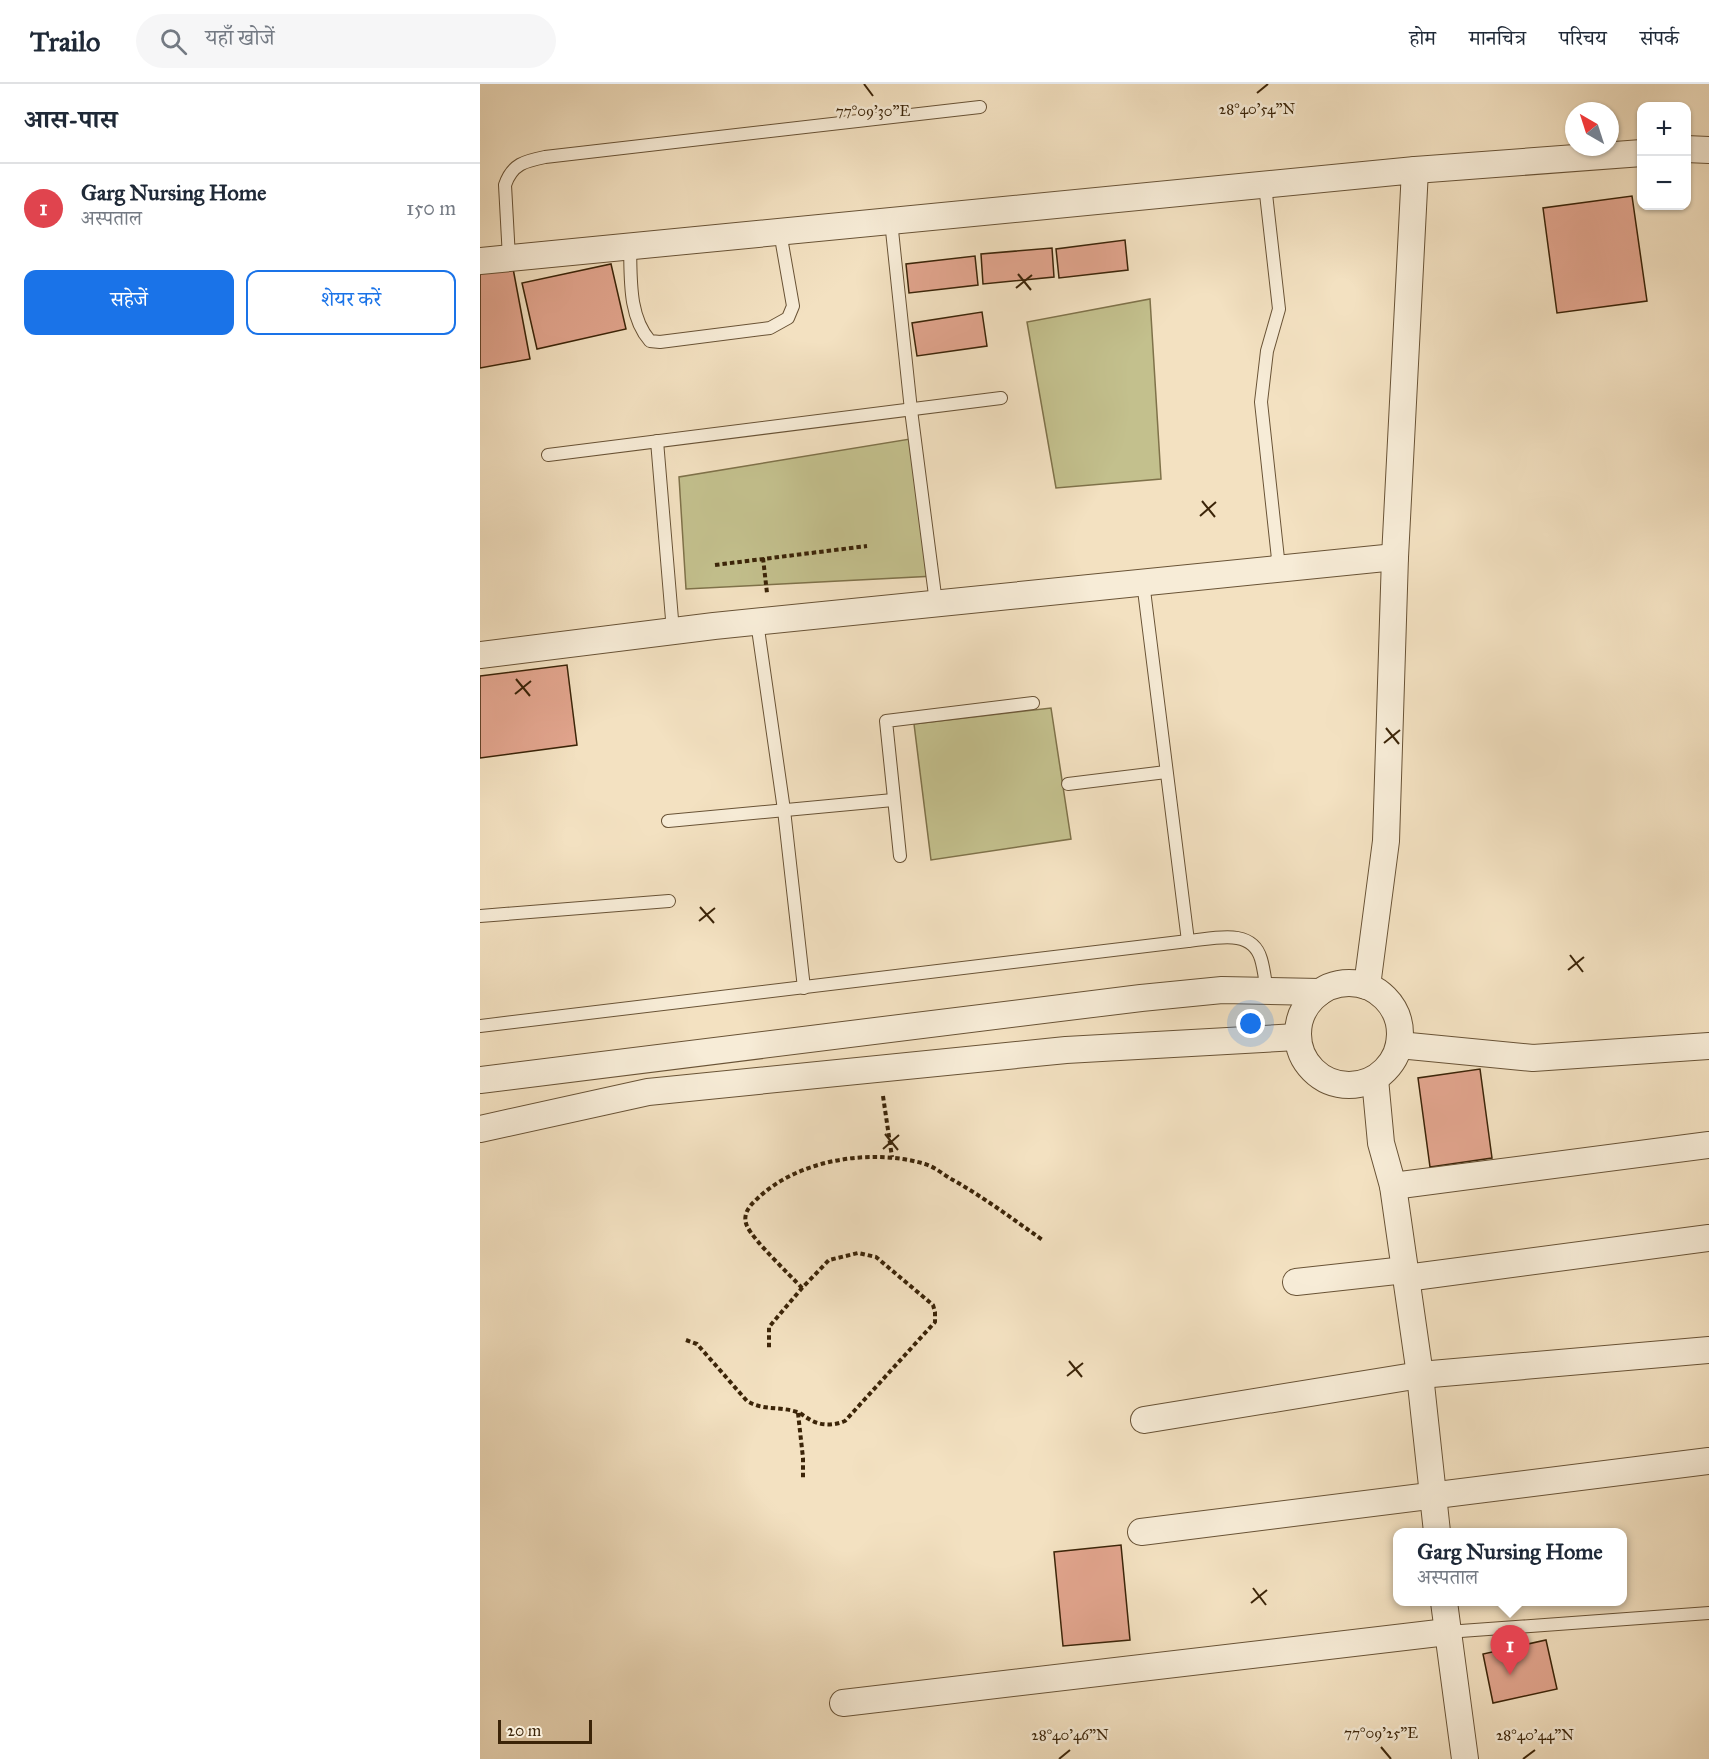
<!DOCTYPE html>
<html lang="hi">
<head>
<meta charset="utf-8">
<style>
	:root { --surface:#fff; --page:#f6f6f7; --text:#1f2937; --muted:#747a83; --line:#e0e1e3; --accent:#1a73e8 }
	body { margin:0; font-family:"IM FELL Great Primer","Noto Serif Devanagari",serif; background:var(--page); color:var(--text) }
	.controls { position:absolute; right:18px; top:18px; display:grid; overflow:hidden; border-radius:12px; box-shadow:0 2px 4px #0004 }
	.controls button { width:54px; height:54px; display:grid; place-items:center; padding:0; border:0; border-bottom:2px solid var(--line); background:var(--surface); color:var(--text); font:30px sans-serif }
	.compass { position:absolute; left:1085px; top:18px; width:54px; height:54px; border-radius:50%; background:var(--surface); box-shadow:0 2px 4px #0004; rotate:321deg }
	.scale { position:absolute; left:18px; bottom:15px; width:94px; box-sizing:border-box; padding-left:6px; border:3px solid #3b2408; border-top:0; font-size:16px; line-height:21px; white-space:nowrap; color:#3b2408; -webkit-text-stroke:4px #f7ecd7; paint-order:stroke }
	.you { position:absolute; left:771px; top:940px; width:21px; height:21px; margin:-15px; border:4px solid #fff; border-radius:50%; background:#1a73e8; box-shadow:0 0 0 9px #1a73e833 }
	.badge { display:grid; place-items:center; width:39px; height:39px; border-radius:50%; background:var(--accent); color:#fff; font-size:20px; font-weight:700 }
	.pin { position:absolute; translate:-50% -50px; filter:drop-shadow(0 2px 3px #0008) }
	.pin::after { content:''; position:absolute; top:32px; width:21px; height:18px; background:inherit; clip-path:polygon(0 0,100% 0,50% 100%) }
	.popup { position:absolute; left:913px; top:1444px; width:234px; height:78px; box-sizing:border-box; display:grid; place-content:center; border-radius:12px; background:var(--surface); filter:drop-shadow(0 2px 4px #0005); font-size:20px; white-space:nowrap; color:var(--muted) }
	.popup b { font-size:22px; color:var(--text) }
	.popup::after { content:''; position:absolute; left:50%; top:100%; margin-left:-12px; border:12px solid transparent; border-top-color:var(--surface) }
	.list { margin:0; padding:0; list-style:none }
	h2 { display:flex; justify-content:space-between; align-items:center; height:78px; margin:0; padding:0 24px; font-size:26px }
	h2 small { font-size:20px; font-weight:400; color:var(--muted) }
	.list li { display:grid; grid-template-columns:39px 1fr auto; gap:18px; align-items:center; box-sizing:border-box; height:90px; padding:0 24px; border-top:2px solid var(--line) }
	.list b { display:block; font-size:22px; white-space:nowrap }
	.list p { margin:0; font-size:20px; white-space:nowrap; color:var(--muted) }
	.list em { font-size:20px; font-style:normal; color:var(--muted) }
	.actions { display:flex; gap:12px; padding:18px 24px }
	.actions a { flex:1; padding:14px 0; border:2px solid var(--accent); border-radius:12px; text-align:center; font-size:21px; color:var(--accent) }
	.actions .main { background:var(--accent); color:#fff }
	.icon { flex:none; width:33px; height:33px; fill:none; stroke:currentColor; stroke-width:2; stroke-linecap:round; stroke-linejoin:round }
	.map { position:relative; flex:none; width:1229px; height:1675px; overflow:hidden }
	header { display:flex; align-items:center; gap:36px; box-sizing:border-box; height:84px; padding:0 30px; background:var(--surface); border-bottom:2px solid var(--line) }
	header strong { font-size:28px }
	nav { display:flex; gap:33px; margin-inline-start:auto; font-size:21px }
	.search { width:420px; height:54px; background:var(--page); display:flex; align-items:center; gap:15px; box-sizing:border-box; padding:0 21px; border-radius:33px; color:var(--muted); font-size:22px }
	main { display:flex }
	aside { flex:1; background:var(--surface) }
	.map>svg:first-child { display:block }
	.green { fill:#c3c08d; stroke:#7f724a; stroke-width:1.5 }
	.building { fill:#e2a58e; stroke:#3b2408; stroke-width:1.5 }
	.lines { fill:none; stroke-linecap:round; stroke-linejoin:round }
	.lane-casing { stroke:#695336; stroke-width:14 }
	.street-casing { stroke:#695336; stroke-width:28 }
	.path { stroke:#3b2408; stroke-width:4; stroke-dasharray:4.5 3; stroke-linecap:butt }
	.lane { stroke:#f7ecd7; stroke-width:12 }
	.street { stroke:#f7ecd7; stroke-width:26 }
	.ticks { fill:none; stroke:#3b2408; stroke-width:2 }
	.ticks-label { font-size:15px; text-anchor:middle; fill:#3b2408; stroke:#f7ecd7; stroke-width:5; stroke-linejoin:round; paint-order:stroke }
</style>
</head>
<body>
<header>
<strong>Trailo</strong>
<div class="search"><svg class="icon" aria-label="search" viewBox="0 0 24 24"><circle cx="10" cy="10" r="6"/><path d="M15 15l6 6"/></svg>यहाँ खोजें</div>
<nav><a>होम</a><a>मानचित्र</a><a>परिचय</a><a>संपर्क</a></nav>
</header>
<main>
<aside>
<h2>आस-पास<small></small></h2>
<ul class="list">
<li><span class="badge" style="background:#e0444e">1</span><div><b>Garg Nursing Home</b><p>अस्पताल</p></div><em>150 m</em></li>
</ul>
<div class="actions"><a class="main">सहेजें</a><a>शेयर करें</a></div>
</aside>
<div class="map">
<svg width="1229" height="1675" viewBox="0 0 1229 1675">
	<rect width="100%" height="100%" fill="#f3e1c1"/>
	<filter id="stains"><feTurbulence type="fractalNoise" baseFrequency=".00333" numOctaves="4"/><feColorMatrix values="0 0 0 0 .2 0 0 0 0 .09 0 0 0 0 .02 0 0 0 .5 -.17"/></filter>
	<radialGradient id="worn" r=".72"><stop offset=".6" stop-color="#630" stop-opacity="0"/><stop offset="1" stop-color="#630" stop-opacity=".3"/></radialGradient>
	<g class="green">
		<path d="M670,215L681,395L576,404L547,238Z"/>
		<path d="M436,354L455,492L206,505L199,393Z"/>
		<path d="M571,624L591,755L451,776L434,640Z"/>
	</g>
	<g class="building">
		<path d="M1152,112L1167,217L1077,229L1063,124Z"/>
		<path d="M645,156L648,186L579,194L576,165Z"/>
		<path d="M572,164L574,193L503,200L501,170Z"/>
		<path d="M495,172L498,201L429,209L426,180Z"/>
		<path d="M32,179L50,275L0,284V185Z"/>
		<path d="M131,180L146,245L57,265L42,199Z"/>
		<path d="M502,228L507,262L437,272L432,239Z"/>
		<path d="M87,581L97,661L0,674V592Z"/>
		<path d="M1000,985L1012,1074L950,1083L938,994Z"/>
		<path d="M641,1461L650,1556L583,1562L574,1468Z"/>
		<path d="M1066,1556L1077,1605L1013,1619L1003,1570Z"/>
	</g>
	<g class="lines">
		<g class="lane-casing">
			<g id="lane">
				<path d="M785,101L799,225L787,267L781,318L799,484"/>
				<path d="M411,137L431,326L456,519"/>
				<path d="M150,162C151,193 148,232 170,257L180,258L290,244L308,234L313,222L300,148"/>
				<path d="M29,174L25,101C32,80 45,77 65,73L500,23"/>
				<path d="M177,357L193,547"/>
				<path d="M68,371L521,314"/>
				<path d="M663,498L708,857"/>
				<path d="M277,538L304,726L324,904"/>
				<path d="M588,700L686,688"/>
				<path d="M188,737L413,716"/>
				<path d="M420,772L406,637L553,619"/>
				<path d="M0,832L189,817"/>
				<path d="M0,942L708,857C733,855 772,843 781,875C784,885 785,896 787,907"/>
				<path d="M967,1548L1229,1529"/>
			</g>
		</g>
		<g class="street-casing">
			<g id="street">
				<path d="M1206,65L1229,66"/>
				<path d="M935,86L1162,69"/>
				<path d="M0,177L935,86L915,473L906,757L887,902"/>
				<path d="M0,571L234,542L915,473"/>
				<circle cx="869" cy="950" r="51"/>
				<path d="M919,961L1053,974L1229,962"/>
				<path d="M895,995L901,1059L913,1102L940,1291L957,1448"/>
				<path d="M0,996L661,914L742,906L840,908"/>
				<path d="M0,1045L168,1008L586,966L817,953"/>
				<path d="M913,1102L1229,1061"/>
				<path d="M926,1194L1229,1154"/>
				<path d="M816,1198L925,1186"/>
				<path d="M664,1336L940,1291L1229,1266"/>
				<path d="M661,1448L1229,1377"/>
				<path d="M964,1518L985,1675"/>
				<path d="M363,1619L967,1548"/>
			</g>
		</g>
		<g class="path">
			<path d="M283,474L287,509"/>
			<path d="M235,481L387,462"/>
			<path d="M403,1012L412,1073"/>
			<path d="M322,1204C310,1191 273,1156 267,1142C262,1131 269,1122 277,1115C318,1075 392,1064 445,1080C455,1083 464,1091 473,1096C505,1114 534,1136 564,1157"/>
			<path d="M206,1256L217,1260L267,1317C284,1327 299,1322 317,1328C321,1329 325,1333 329,1335C340,1342 353,1342 365,1337L455,1238V1228L453,1221L396,1173L378,1169L349,1176L322,1204L289,1243V1265"/>
			<path d="M318,1329L323,1374V1395"/>
		</g>
		<use href="#lane" class="lane"/>
		<use href="#street" class="street"/>
	</g>
	<path class="ticks" d="M384,0L393,12M777,9L788,0M538,190L551,206M536,204L552,191M722,417L735,433M720,432L736,418M36,595L50,612M35,610L51,597M906,644L919,660M904,659L920,646M220,823L234,839M219,837L235,824M1090,871L1103,888M1088,886L1104,873M405,1050L418,1066M403,1065L419,1051M589,1277L602,1293M587,1292L603,1279M773,1504L786,1521M771,1519L787,1506M901,1663L911,1675M579,1675L590,1666M1043,1675L1055,1666"/>
	<g class="ticks-label">
		<text x="777" y="30">28°40'54"N</text>
		<text x="393" y="32">77°09'30"E</text>
		<text x="901" y="1654">77°09'25"E</text>
		<text x="590" y="1656">28°40'46"N</text>
		<text x="1055" y="1656">28°40'44"N</text>
	</g>
	<rect width="100%" height="100%" filter="url(#stains)"/>
	<rect width="100%" height="100%" fill="url(#worn)"/>
</svg>
<div class="controls">
<button>+</button>
<button>−</button>
</div>
<svg class="compass" viewBox="-18 -18 36 36"><path d="M0-13l5 13h-10z" fill="#e53935"/><path d="M0 13l5-13h-10z" fill="#747a83"/></svg>
<div class="scale">20 m</div>
<div class="you"></div>
<div class="pin badge" style="left:1030px;top:1591px;background:#e0444e">1</div>
<div class="popup"><b>Garg Nursing Home</b>अस्पताल</div>
</div>
</main>
</body>
</html>
